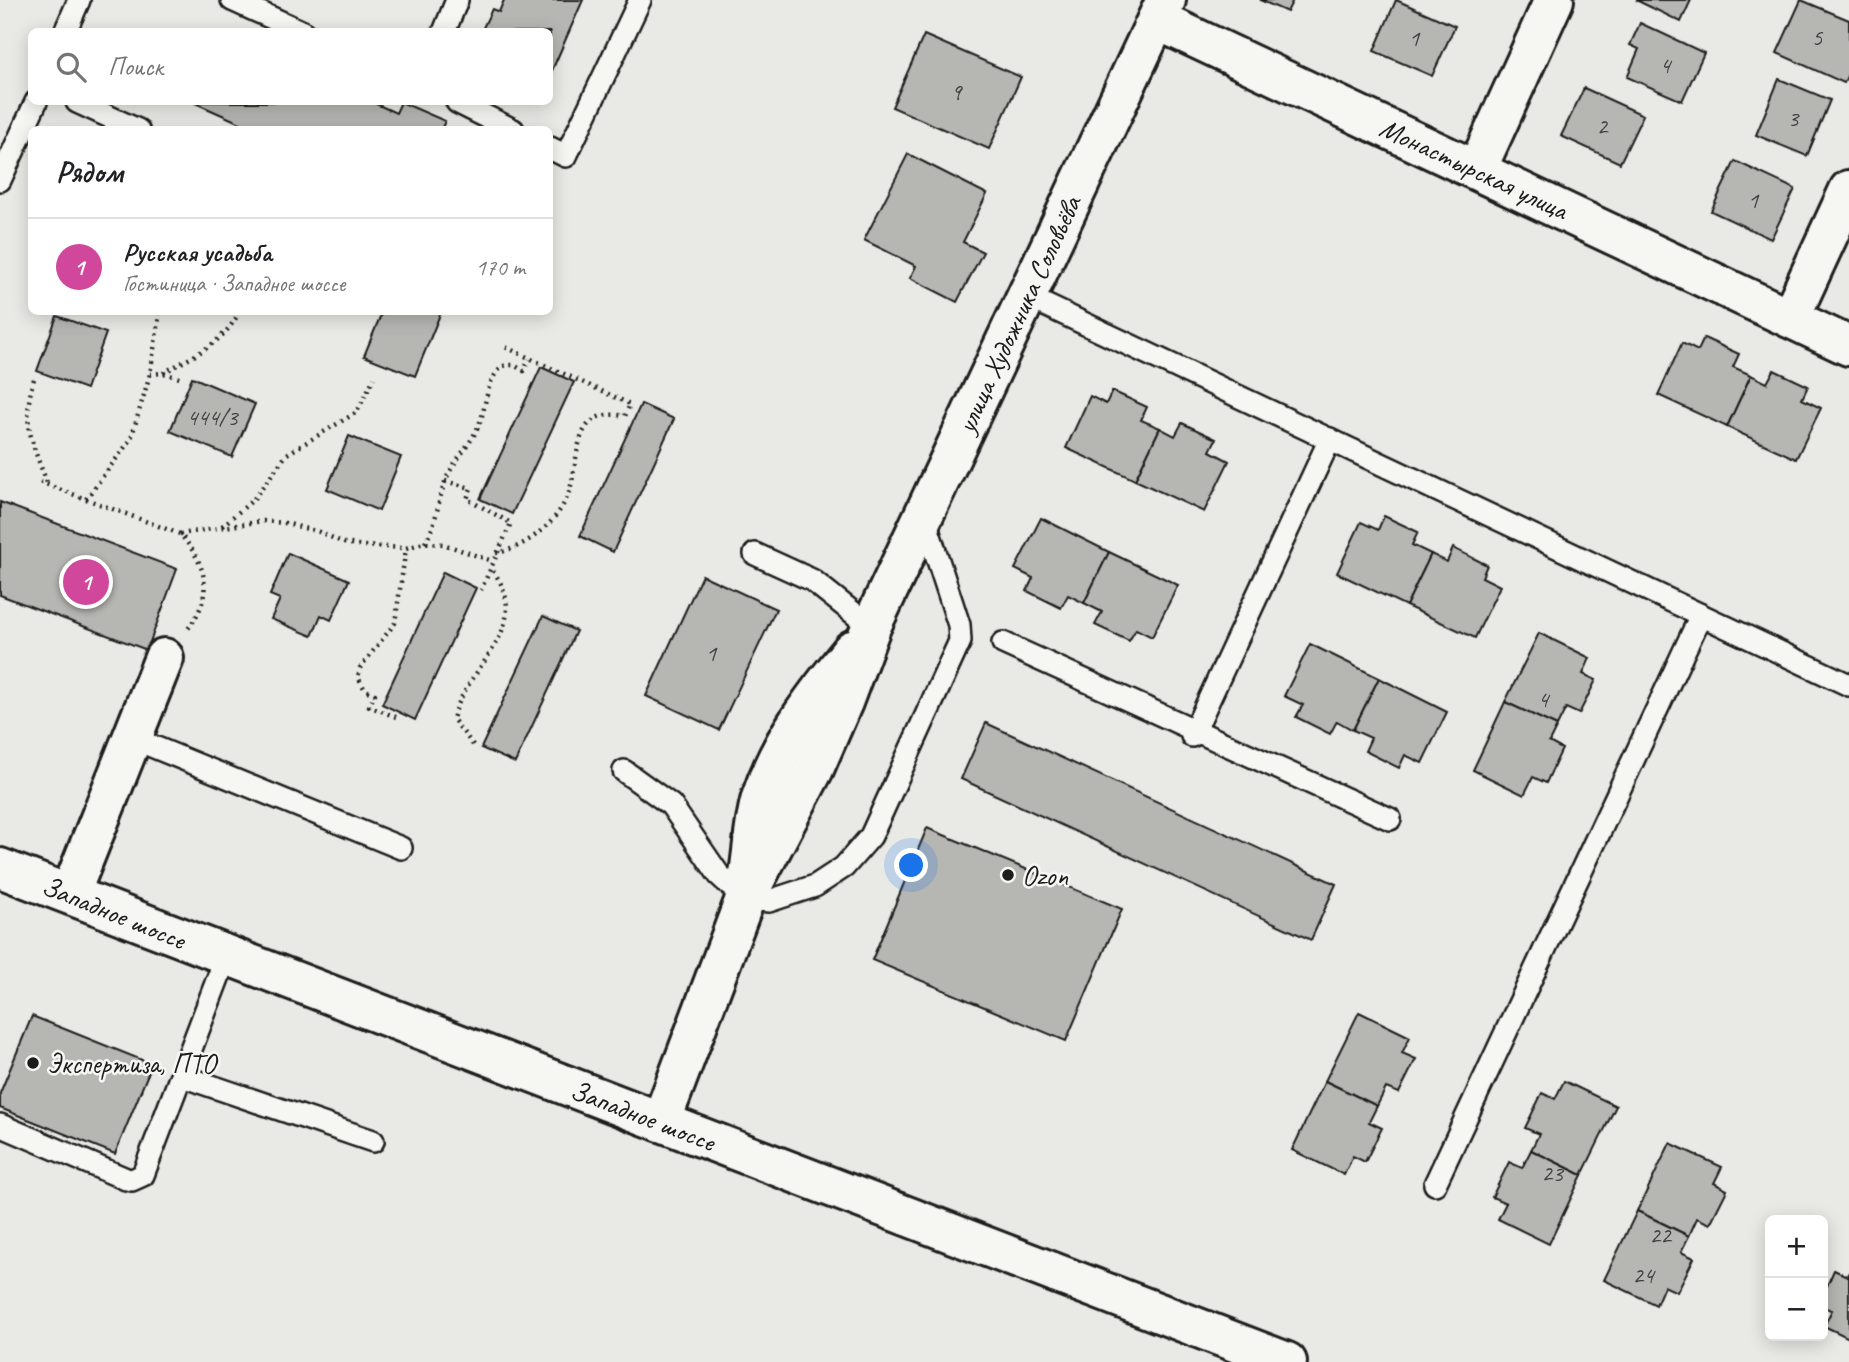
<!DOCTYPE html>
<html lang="ru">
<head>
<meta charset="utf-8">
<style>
	:root { --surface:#fff; --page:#f2f2f2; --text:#202124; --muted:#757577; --line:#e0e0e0; --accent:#111827 }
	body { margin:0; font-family:Caveat,sans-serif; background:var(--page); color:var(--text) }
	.controls { position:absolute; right:21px; bottom:21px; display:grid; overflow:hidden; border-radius:10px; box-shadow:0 4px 18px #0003 }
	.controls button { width:63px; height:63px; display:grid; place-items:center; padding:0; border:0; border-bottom:2px solid var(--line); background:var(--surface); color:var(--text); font:35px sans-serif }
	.you { position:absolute; left:912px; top:866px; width:24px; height:24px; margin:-18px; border:5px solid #fff; border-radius:50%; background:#1a73e8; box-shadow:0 0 0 10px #1a73e833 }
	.badge { display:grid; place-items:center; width:46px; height:46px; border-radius:50%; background:var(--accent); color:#fff; font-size:23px; font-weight:700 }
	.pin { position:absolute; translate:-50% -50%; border:4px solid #fff; box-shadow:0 2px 7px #0006 }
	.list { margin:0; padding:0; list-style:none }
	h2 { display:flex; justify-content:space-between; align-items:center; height:91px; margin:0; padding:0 28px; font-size:30px }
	h2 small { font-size:23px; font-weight:400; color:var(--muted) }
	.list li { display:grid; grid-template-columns:46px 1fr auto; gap:21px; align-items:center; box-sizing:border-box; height:98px; padding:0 28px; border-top:2px solid var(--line) }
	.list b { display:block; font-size:26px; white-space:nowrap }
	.list p { margin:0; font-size:23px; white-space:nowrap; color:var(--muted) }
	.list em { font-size:23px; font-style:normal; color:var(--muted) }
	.icon { flex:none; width:38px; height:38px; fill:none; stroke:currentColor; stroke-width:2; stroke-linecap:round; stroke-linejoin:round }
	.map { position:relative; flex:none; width:1849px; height:1362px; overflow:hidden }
	.search { position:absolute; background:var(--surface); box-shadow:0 4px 18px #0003; left:28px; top:28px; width:525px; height:77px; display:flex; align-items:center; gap:18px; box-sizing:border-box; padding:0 24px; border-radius:10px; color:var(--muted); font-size:26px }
	.panel { position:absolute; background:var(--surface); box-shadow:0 4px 18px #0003; left:28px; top:126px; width:525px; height:189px; border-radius:10px }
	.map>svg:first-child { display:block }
	.building { fill:#b6b6b3; stroke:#1c1c1c; stroke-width:2 }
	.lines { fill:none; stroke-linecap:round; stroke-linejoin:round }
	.lane-casing { stroke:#1c1c1c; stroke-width:26 }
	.street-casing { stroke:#1c1c1c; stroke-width:44 }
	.primary-casing { stroke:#1c1c1c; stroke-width:44 }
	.path { stroke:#1c1c1c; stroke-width:4.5; stroke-dasharray:2 5; stroke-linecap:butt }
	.lane { stroke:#f6f6f2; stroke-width:21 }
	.street { stroke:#f6f6f2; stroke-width:38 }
	.primary { stroke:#f6f6f2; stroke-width:38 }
	.poi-dot { fill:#1c1c1c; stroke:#f6f6f2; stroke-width:2.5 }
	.labels { text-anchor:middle; stroke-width:5; stroke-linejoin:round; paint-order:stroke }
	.number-label { font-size:24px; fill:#424242 }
	.street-label { font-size:28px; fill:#1c1c1c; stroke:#f6f6f2 }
	.poi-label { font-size:28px; fill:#1c1c1c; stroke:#f6f6f2; text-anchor:start }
</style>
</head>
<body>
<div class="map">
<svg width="1849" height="1362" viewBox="0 0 1849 1362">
	<rect width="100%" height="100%" fill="#e9e9e5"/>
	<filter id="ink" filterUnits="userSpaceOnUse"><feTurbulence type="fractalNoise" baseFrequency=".0143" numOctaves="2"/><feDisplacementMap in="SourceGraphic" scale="14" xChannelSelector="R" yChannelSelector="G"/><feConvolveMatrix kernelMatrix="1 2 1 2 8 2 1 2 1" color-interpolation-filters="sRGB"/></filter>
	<g filter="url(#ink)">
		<g class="building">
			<path d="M504,0H583L550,75V32H481L492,9L499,12Z"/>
			<path d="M1260,0H1293L1287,12Z"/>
			<path d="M1396,0L1455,26L1432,76L1374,51Z"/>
			<path d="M1636,0H1691L1681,22Z"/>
			<path d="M1801,0L1849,20V72L1844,83L1777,53Z"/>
			<path d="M1640,23L1704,53L1682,101L1627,77L1639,49L1630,45Z"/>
			<path d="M924,35L1021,77L989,149L892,107Z"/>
			<path d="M1779,79L1830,100L1807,156L1756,135Z"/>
			<path d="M1584,88L1643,115L1620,163L1561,136Z"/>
			<path d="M193,102H372L396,113L401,102L445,121L441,130H256Z"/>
			<path d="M908,154L987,194L963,242L983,252L957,302L910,278L916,266L864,240Z"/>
			<path d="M1735,161L1795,189L1771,239L1711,211Z"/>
			<path d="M382,312H441L415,376L364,356Z"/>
			<path d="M57,316L106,333L86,389L37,371Z"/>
			<path d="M1704,338L1739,354L1733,367L1751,375L1727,427L1658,395L1682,343L1698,351Z"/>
			<path d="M541,367L574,382L512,514L480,499Z"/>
			<path d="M1774,370L1808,386L1802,399L1821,408L1796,459L1727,427L1751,375L1767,383Z"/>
			<path d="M192,377L255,404L232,457L170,431Z"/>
			<path d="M1112,391L1147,407L1141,420L1160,428L1135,480L1066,448L1090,396L1106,404Z"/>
			<path d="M641,404L674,419L613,552L580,536Z"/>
			<path d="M1182,423L1216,439L1210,451L1229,461L1204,512L1135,480L1160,428L1175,436Z"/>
			<path d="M349,436L401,457L379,511L327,489Z"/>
			<path d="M0,502L177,569L147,650L0,595Z"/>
			<path d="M1384,516L1418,532L1412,545L1431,554L1406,606L1337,573L1361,522L1378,530Z"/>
			<path d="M1041,518L1109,552L1084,603L1068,595L1061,608L1027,591L1033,578L1015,569Z"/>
			<path d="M1453,548L1487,565L1482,577L1500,586L1475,638L1406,606L1431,554L1447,562Z"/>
			<path d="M1109,552L1178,585L1152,637L1136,629L1129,641L1095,625L1102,612L1084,603Z"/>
			<path d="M288,553L349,580L331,620L321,615L312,636L271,619L280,599L270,595Z"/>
			<path d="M443,572L476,588L415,720L382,704Z"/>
			<path d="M702,575L776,609L719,730L646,696Z"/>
			<path d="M543,616L576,631L515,763L481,748Z"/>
			<path d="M1539,633L1590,658L1583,674L1596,680L1579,714L1566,708L1557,726L1505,702Z"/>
			<path d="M1310,644L1379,678L1353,730L1337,721L1330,734L1296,717L1303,705L1284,696Z"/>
			<path d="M1379,678L1447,712L1422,763L1405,755L1399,768L1365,751L1371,738L1353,730Z"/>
			<path d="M1505,702L1557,726L1549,742L1562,749L1546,783L1533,777L1524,795L1473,770Z"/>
			<path d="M986,723L1336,884L1311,940L961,779Z"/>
			<path d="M927,828L1122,909L1066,1041L872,960Z"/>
			<path d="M1359,1012L1410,1037L1402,1053L1416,1059L1399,1093L1386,1088L1377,1106L1325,1081Z"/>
			<path d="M32,1016L152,1064L115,1154L0,1108V1093Z"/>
			<path d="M1325,1081L1377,1106L1369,1122L1382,1128L1365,1162L1353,1156L1344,1175L1292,1150Z"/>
			<path d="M1564,1081L1616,1106L1582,1175L1531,1150L1539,1134L1525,1128L1542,1093L1555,1099Z"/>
			<path d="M1670,1143L1722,1167L1714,1183L1727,1190L1710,1224L1697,1218L1689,1236L1637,1211Z"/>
			<path d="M1531,1150L1582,1175L1549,1244L1498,1219L1506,1203L1492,1197L1509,1162L1522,1168Z"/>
			<path d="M1637,1211L1689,1236L1681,1252L1694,1258L1677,1292L1664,1286L1656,1305L1604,1280Z"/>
			<path d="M1834,1270L1847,1276L1849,1272V1338L1824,1326L1832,1310L1823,1307V1295Z"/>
		</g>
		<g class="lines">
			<g class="lane-casing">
				<g id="lane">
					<path d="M232,0L303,32"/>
					<path d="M65,32L79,0"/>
					<path d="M444,32L457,0"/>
					<path d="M77,102L138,130"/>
					<path d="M457,102L513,130"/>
					<path d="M550,148L566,156L640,0"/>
					<path d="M0,180L36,102"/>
					<path d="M1026,296L1849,685"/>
					<path d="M755,554L812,580L871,627"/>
					<path d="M1003,643L1390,819"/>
					<path d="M1192,736L1330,439"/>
					<path d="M132,738L401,848"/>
					<path d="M624,771L671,805L719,875L745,899L769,901L815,886L844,867L871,836L960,641L959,625L924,517"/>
					<path d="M182,1076L373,1141"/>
					<path d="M0,1125L126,1179L132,1180L143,1175L226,957"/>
					<path d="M1435,1184L1701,615"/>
				</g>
			</g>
			<g class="street-casing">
				<g id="street">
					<path d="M1157,20L1849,346"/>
					<path d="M1477,169L1554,0"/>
					<path d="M1790,318L1849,190"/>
					<path d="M749,874C753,849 754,822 761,798C780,740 814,697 852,650"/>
					<path d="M70,894L164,658"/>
					<path d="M661,1122L745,899L814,769L843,702L871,627L1166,0"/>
				</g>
			</g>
			<g class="primary-casing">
				<path id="primary" d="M0,868L1287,1362"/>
			</g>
			<g class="path">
				<path d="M163,373C192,356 220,346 237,316"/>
				<path d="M150,374L163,373L183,379"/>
				<path d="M34,379C21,422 32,444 48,485"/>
				<path d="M445,481L471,488L467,499L511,523L481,590"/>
				<path d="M40,482L180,534C207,565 215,595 187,630"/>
				<path d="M86,499L131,439L150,374L160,312"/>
				<path d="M222,526L253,500L287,454L357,412L374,378"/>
				<path d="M180,534L263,521L285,523L319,532L344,543L364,546L406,548L424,543L443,544L492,561"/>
				<path d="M425,543C437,523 437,504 445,482C453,460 472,445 480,422C487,404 486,375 506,365H514L524,371L529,359"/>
				<path d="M496,553C527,548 561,520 570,489C580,456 572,406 625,416L630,404L503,346"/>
				<path d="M396,717L369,706L375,694L365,690L358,677L360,668L395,623L406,548"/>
				<path d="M473,745L453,719C467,663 539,628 490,567"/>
			</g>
			<use href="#lane" class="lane"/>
			<use href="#street" class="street"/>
			<use href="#primary" class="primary"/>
		</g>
	</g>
	<g class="poi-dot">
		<circle cx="1008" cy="875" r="7"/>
		<circle cx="33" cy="1063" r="7"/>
	</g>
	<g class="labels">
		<g class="number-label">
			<text x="1817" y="45">5</text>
			<text x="1414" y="46">1</text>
			<text x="1665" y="73">4</text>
			<text x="956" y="100">9</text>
			<text x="1793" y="126">3</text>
			<text x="1602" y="134">2</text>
			<text x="1753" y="208">1</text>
			<text x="212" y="425">444/3</text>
			<text x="711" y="661">1</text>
			<text x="1543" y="707">4</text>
			<text x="1552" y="1181">23</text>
			<text x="1660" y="1243">22</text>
			<text x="1643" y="1283">24</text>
		</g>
		<g class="street-label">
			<text transform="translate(1474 168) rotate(25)" y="10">Монастырская улица</text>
			<text transform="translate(1018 314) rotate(-65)" y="10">улица Художника Соловьёва</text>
			<text transform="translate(114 912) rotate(22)" y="10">Западное шоссе</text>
			<text transform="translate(643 1115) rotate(21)" y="10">Западное шоссе</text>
		</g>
		<g class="poi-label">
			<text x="1022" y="885">Ozon</text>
			<text x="47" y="1073">Экспертиза, ПТО</text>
		</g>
	</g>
</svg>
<div class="controls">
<button>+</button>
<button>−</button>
</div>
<div class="you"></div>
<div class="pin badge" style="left:86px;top:582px;background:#d1479c">1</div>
<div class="search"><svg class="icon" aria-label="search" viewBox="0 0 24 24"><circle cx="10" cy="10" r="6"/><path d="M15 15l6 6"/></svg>Поиск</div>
<section class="panel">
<h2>Рядом<small></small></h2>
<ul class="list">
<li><span class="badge" style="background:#d1479c">1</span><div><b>Русская усадьба</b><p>Гостиница · Западное шоссе</p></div><em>170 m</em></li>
</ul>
</section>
</div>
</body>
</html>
